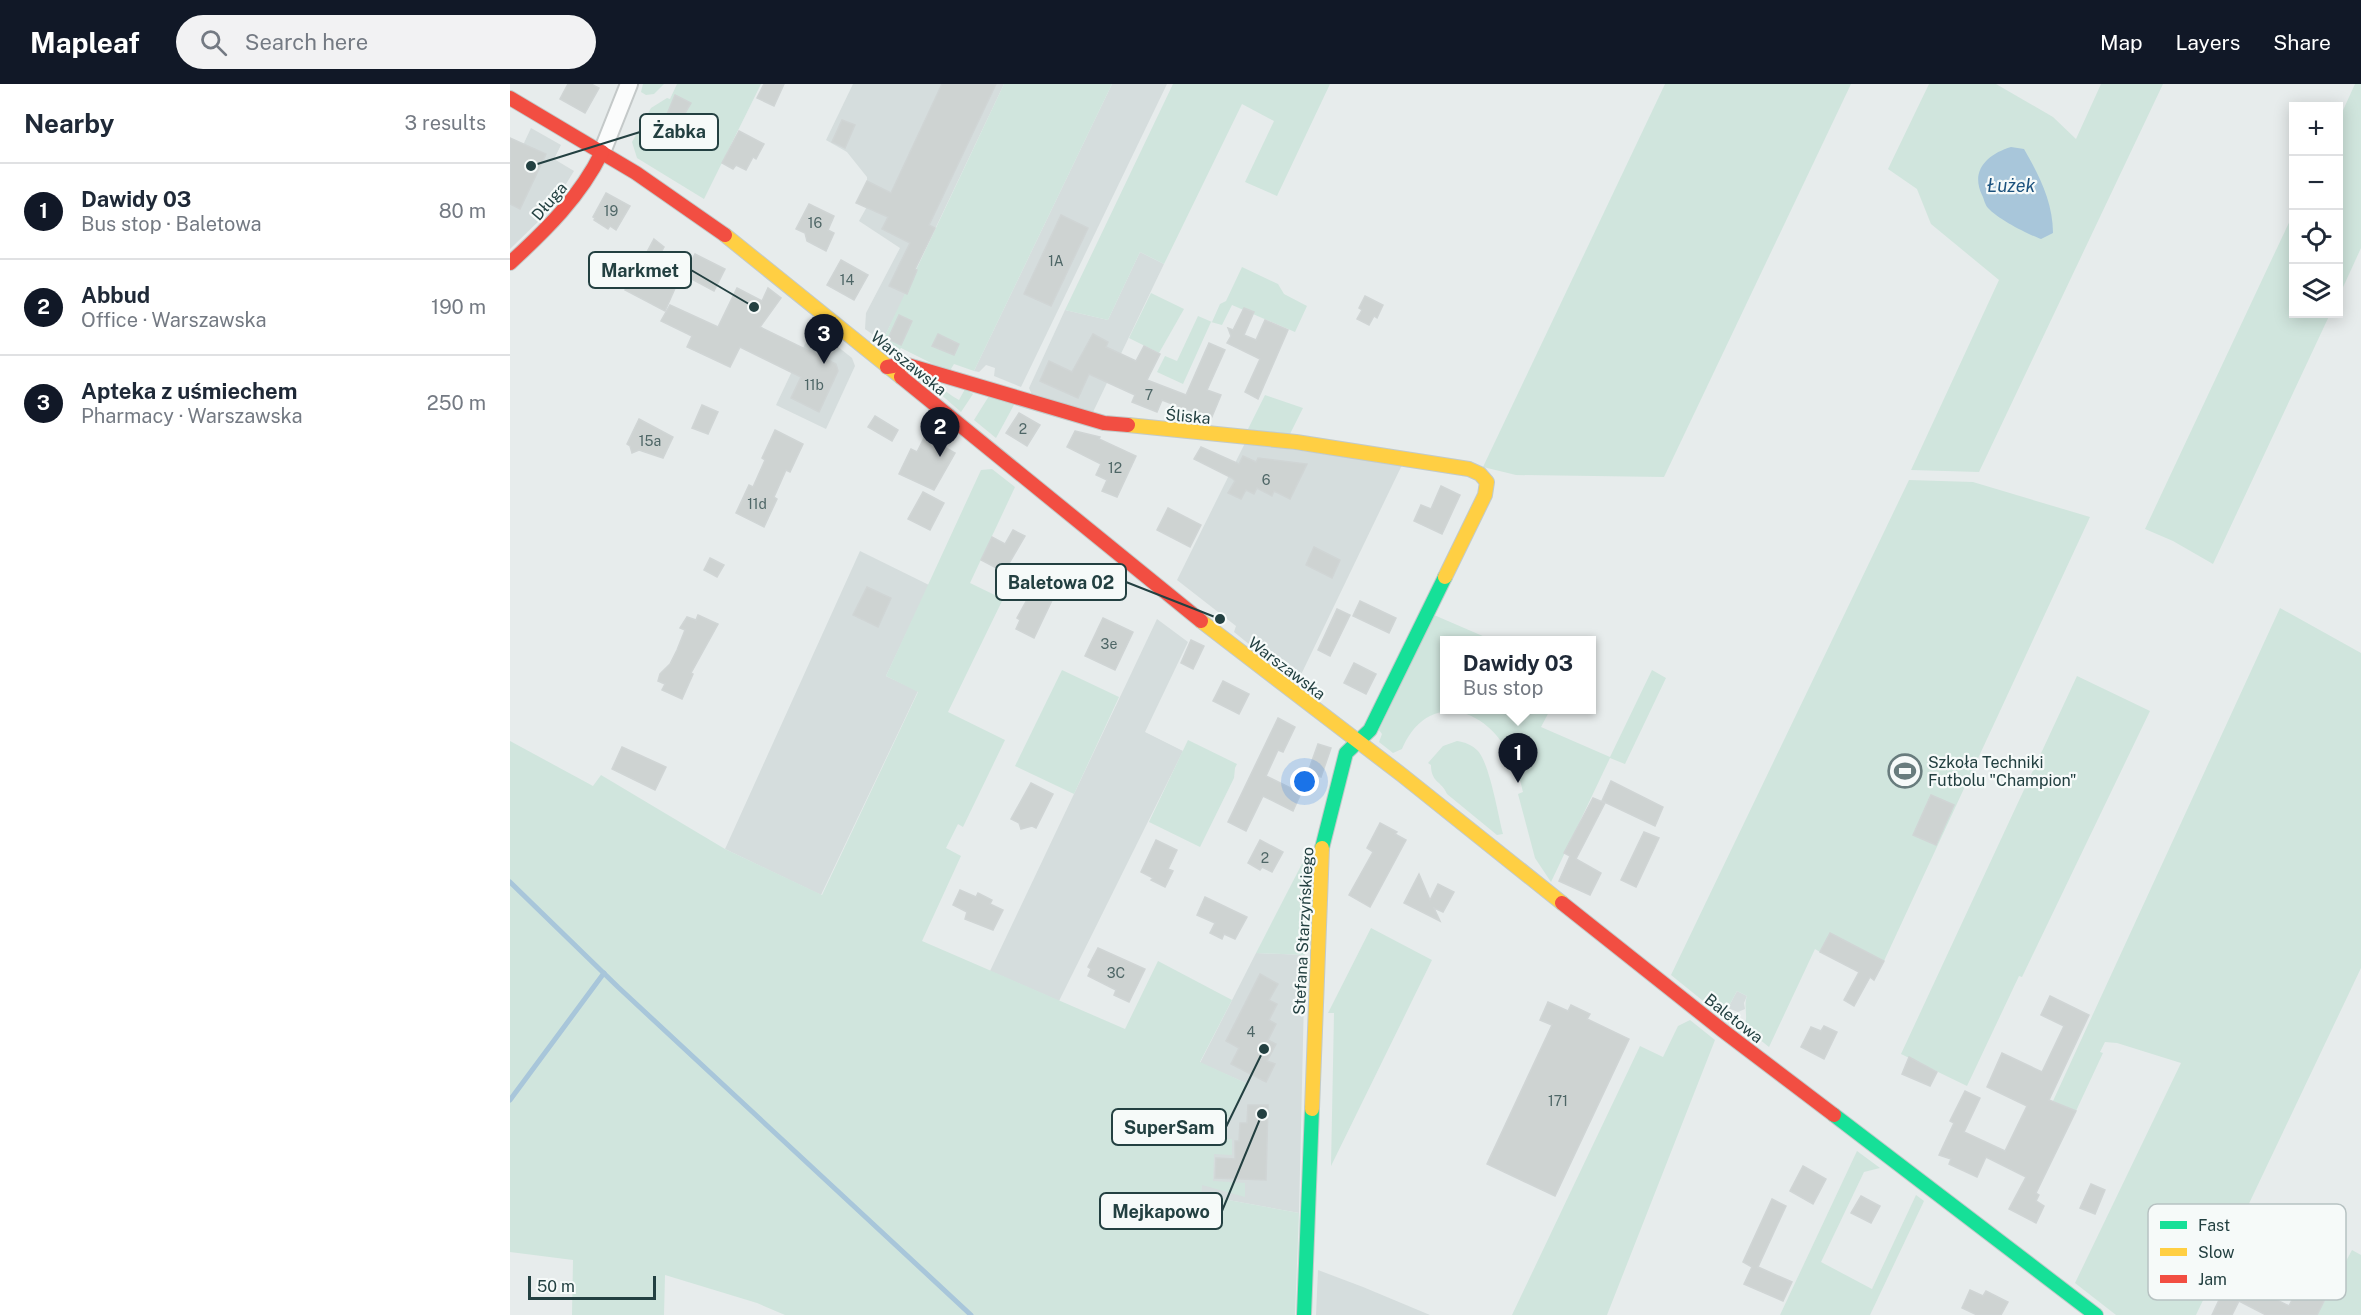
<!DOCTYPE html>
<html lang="en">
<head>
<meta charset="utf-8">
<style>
	:root { --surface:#fff; --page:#f2f2f3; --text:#1f2937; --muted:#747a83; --line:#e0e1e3; --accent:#111827 }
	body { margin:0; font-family:"Public Sans",sans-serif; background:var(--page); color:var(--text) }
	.controls { position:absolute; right:18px; top:18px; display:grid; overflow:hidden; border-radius:0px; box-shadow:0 3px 15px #0003 }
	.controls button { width:54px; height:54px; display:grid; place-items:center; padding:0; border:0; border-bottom:2px solid var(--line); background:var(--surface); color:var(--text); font:30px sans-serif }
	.scale { position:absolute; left:18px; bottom:15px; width:128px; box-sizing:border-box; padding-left:6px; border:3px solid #234041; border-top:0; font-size:16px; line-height:21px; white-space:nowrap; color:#234041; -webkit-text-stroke:4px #f6faf9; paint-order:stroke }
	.you { position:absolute; left:795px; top:698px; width:21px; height:21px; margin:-15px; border:4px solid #fff; border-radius:50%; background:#1a73e8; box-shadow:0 0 0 9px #1a73e833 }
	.badge { display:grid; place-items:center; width:39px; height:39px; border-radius:50%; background:var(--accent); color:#fff; font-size:20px; font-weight:700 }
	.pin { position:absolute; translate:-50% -50px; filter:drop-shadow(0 2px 3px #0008) }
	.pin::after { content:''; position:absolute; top:32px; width:21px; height:18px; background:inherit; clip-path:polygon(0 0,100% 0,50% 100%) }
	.popup { position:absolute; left:930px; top:552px; width:156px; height:78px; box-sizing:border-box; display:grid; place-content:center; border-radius:0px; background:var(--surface); filter:drop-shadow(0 2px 4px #0005); font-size:20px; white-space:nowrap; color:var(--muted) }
	.popup b { font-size:22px; color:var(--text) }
	.popup::after { content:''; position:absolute; left:50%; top:100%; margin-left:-12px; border:12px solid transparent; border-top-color:var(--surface) }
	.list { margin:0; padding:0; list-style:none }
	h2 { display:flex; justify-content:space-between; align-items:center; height:78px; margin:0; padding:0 24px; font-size:26px }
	h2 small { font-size:20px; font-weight:400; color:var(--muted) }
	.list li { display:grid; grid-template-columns:39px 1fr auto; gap:18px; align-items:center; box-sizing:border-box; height:96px; padding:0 24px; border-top:2px solid var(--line) }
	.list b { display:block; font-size:22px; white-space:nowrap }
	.list p { margin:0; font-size:20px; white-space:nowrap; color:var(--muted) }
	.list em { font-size:20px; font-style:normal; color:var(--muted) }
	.icon { flex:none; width:33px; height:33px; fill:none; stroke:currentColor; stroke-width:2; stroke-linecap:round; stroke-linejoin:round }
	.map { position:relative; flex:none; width:1851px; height:1231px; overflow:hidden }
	header { display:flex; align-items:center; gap:36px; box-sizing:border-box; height:84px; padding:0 30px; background:var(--accent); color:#fff }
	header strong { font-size:28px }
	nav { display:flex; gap:33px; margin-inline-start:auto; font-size:21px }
	.search { width:420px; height:54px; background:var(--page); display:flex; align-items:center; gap:15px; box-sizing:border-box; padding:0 21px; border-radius:33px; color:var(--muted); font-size:22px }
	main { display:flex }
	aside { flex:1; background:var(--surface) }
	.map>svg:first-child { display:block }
	.built { fill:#d5dddd }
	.green { fill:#d0e5dd }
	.water { fill:#a8c6da }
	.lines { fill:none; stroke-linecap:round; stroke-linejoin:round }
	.stream { stroke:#a8c6da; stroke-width:5 }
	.building { fill:#ced3d2; stroke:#d0d5d5; stroke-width:1.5 }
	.street-casing { stroke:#c4c9c9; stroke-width:20 }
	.fast-casing { stroke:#c2cac9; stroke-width:16 }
	.slow-casing { stroke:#c2cac9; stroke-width:16 }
	.jam-casing { stroke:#c2cac9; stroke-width:16 }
	.street { stroke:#fbfcfc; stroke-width:16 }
	.fast { stroke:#16e098; stroke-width:14 }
	.slow { stroke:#ffcf43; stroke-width:14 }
	.jam { stroke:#f24e42; stroke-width:14 }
	.labels { text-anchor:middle; stroke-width:4.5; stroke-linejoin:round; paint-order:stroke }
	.number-label { font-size:14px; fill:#4e6666 }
	.street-label { font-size:16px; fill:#234041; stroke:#f6faf9 }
	.poi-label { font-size:16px; fill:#234041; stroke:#f6faf9; text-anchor:start }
	.water-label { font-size:18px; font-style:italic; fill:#1c527e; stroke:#f6faf9 }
	.key { fill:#f6faf9; stroke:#b7c2c2; stroke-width:1.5 }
	.key-label { font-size:16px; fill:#234041 }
	.leader { fill:none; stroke:#234041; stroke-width:2 }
	.callout-dot { fill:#234041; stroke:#f6faf9; stroke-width:2 }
	.callout { fill:#f6faf9; stroke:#234041; stroke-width:2 }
	.callout-label { font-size:18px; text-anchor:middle; font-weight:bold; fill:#234041 }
</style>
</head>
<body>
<header>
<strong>Mapleaf</strong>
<div class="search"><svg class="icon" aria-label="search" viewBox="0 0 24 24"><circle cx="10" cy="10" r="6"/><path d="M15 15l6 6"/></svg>Search here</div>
<nav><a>Map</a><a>Layers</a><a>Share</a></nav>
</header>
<main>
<aside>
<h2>Nearby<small>3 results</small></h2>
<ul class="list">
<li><span class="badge">1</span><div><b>Dawidy 03</b><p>Bus stop · Baletowa</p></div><em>80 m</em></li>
<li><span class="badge">2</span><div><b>Abbud</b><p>Office · Warszawska</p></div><em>190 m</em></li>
<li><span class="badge">3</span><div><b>Apteka z uśmiechem</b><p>Pharmacy · Warszawska</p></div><em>250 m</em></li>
</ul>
</aside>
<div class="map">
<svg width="1851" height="1231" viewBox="0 0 1851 1231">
	<rect width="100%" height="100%" fill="#e7ecec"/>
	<g class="built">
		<path d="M343,0H494L406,185L407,186L399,205L372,257L355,245L356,229L390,164L349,137L368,103L357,97V93L337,68L316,56Z"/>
		<path d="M602,0H657L511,303L484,292L485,284L476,281L469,288L464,287Z"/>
		<path d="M21,44L51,61L44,75L64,87L40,126L0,165V89Z"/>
		<path d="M630,168L654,180L583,328L523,313L519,304L555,226L598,236Z"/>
		<path d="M303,243L342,274L345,282L316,345L266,321Z"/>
		<path d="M735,359L892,381L787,599L724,548L726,542L667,496Z"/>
		<path d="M350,467L419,501L376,592L408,607L311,811L215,765Z"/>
		<path d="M647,535L678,558L635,648L673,667L549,917L480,887Z"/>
		<path d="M746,869L795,871L789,1129L691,1111L692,1070L705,1055L738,1000L690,979Z"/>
		<path d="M1227,907L1237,912L1234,919L1235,925L1228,928L1218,924Z"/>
		<path d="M808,1186L853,1203L920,1231H806Z"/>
	</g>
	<g class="green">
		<path d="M133,0H154L144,10L136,11L131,8Z"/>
		<path d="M167,0H251L194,115L127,74L122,58L141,24L157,14L160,15Z"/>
		<path d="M494,0H602L464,287L444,280L439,288L391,264L388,268L371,260Z"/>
		<path d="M663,0H820L767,112L735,98L764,37L732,20L654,180L630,168L598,236L555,226Z"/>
		<path d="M1155,0H1341L1154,393L1006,391L973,383Z"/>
		<path d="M1419,0H1486L1543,33L1566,55L1591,0H1653L1469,388L1401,386L1489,196L1421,140L1407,105L1378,85Z"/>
		<path d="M1845,0H1851V164L1829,212V35Z"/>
		<path d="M1783,130L1784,230H1820L1703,480L1663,457L1635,445Z"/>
		<path d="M732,183L768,200L774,210L797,222L785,248L722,221L712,241L701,238L673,300L647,288L655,272L667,277L688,232L702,238L710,220L716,217Z"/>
		<path d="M641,209L674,225L649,269L619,254Z"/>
		<path d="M405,288C421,293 434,308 449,316L455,305L463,310L451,328Z"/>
		<path d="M755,311L793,324L779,352L738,345Z"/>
		<path d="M479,312L505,319L486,354L464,336Z"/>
		<path d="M482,385L505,403L460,499L493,515L438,628L495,656L453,743L448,740L436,764L451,772L412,857L615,945L648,877L722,916L690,978L738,1000L705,1055H722V1071L704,1070L703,1097L735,1099V1113L692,1101L691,1111L789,1129L785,1231H275L247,1219L155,1191L154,1231H62L63,1176L0,1168V657L83,702L91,691L215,765L312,811L408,608L376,592L471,386Z"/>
		<path d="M1399,396L1463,398L1580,433L1374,877L1320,849L1310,868L1305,865L1259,963L1234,943C1239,932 1233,923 1237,912L1227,907L1213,933L1161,891Z"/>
		<path d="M1770,524L1851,569V884L1686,1231H1606L1565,1199L1671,979L1607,959L1595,958L1590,968L1593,969L1566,1027L1543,1017Z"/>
		<path d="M924,531L982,556H934V626H1040L1031,643L1100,673L1142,586L1156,594L1115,680L1100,674L1041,798L1025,774L1008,710L1013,708L1009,692H1004L1000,678L1012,675L1011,670L1000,672C976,622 917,606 892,665L883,669L869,658L872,650L869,646Z"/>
		<path d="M552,586L609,613L564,710L505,682Z"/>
		<path d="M1567,592L1640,627L1512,893L1509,892L1457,1002L1391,970Z"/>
		<path d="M678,656L727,680L725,684L724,694L690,763L639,738Z"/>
		<path d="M947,657C955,658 962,661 968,667C980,681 988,731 993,750L987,751L937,710C932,697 921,699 921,681L918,679L933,662Z"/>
		<path d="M796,772L799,781L795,871L746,869Z"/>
		<path d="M861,844L922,876L821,1082L824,929H818Z"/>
		<path d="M1180,936L1205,956L1097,1231H1002L1130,962L1153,973L1168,942Z"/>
		<path d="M1347,1067L1370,1084L1354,1088L1311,1178L1362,1205L1406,1111L1414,1117L1360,1231H1270Z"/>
		<path d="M1842,1166L1851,1171V1231H1807Z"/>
	</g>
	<path class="water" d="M1501,63L1514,65C1529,91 1543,118 1543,149L1531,155C1517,150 1488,135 1478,124C1475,121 1474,115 1472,111C1460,86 1478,70 1501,63Z"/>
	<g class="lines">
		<g class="stream">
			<path d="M0,798L108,903L461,1231"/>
			<path d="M0,1016L94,889"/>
		</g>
	</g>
	<g class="building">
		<path d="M58,0H81L89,4L75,29L50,15Z"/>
		<path d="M254,0H274L264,22L247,14Z"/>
		<path d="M432,0H486L419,141L425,144L405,185L407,186L397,210L379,202L400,159L372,145L378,133L346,119L357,97L381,109Z"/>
		<path d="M165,11L181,19L165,46L153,40Z"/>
		<path d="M332,36L345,41L335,64L322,58Z"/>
		<path d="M229,47L254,60L246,75L243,73L236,86L226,81L223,85L212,79Z"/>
		<path d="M0,54L36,70L10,125L0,120Z"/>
		<path d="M96,109L120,122L106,146L100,142L98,145L84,136L85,134L83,133Z"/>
		<path d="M299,120L324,132L318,146L324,149L316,167L297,157L295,149L286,145Z"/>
		<path d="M551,131L578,144L541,222L514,210Z"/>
		<path d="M144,155L154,163L148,174L137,168Z"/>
		<path d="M185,170L215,185L204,207L174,191Z"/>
		<path d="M331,176L358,191L344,216L317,201Z"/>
		<path d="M128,182L145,190L148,182L170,193L155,227L115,206Z"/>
		<path d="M227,204L252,217L258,204L271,214L250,243L326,280L328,287L309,328L281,314L291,293L230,263L220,283L177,263L182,252L151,237L160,221L208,243Z"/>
		<path d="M855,212L873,221L867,234L864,232L859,241L847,235L852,226L849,224Z"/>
		<path d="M734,224L744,228L734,251L746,256L755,236L778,246L748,315L735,308L750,275L717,259L721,252L718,244L723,246Z"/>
		<path d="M389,231L402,237L391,261L378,255Z"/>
		<path d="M428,250L449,260L444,271L422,262Z"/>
		<path d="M583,250L598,258L596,263L626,277L634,262L650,270L637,296L676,311L699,259L715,266L697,306L711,311L701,335L652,316L647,328L622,318L625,311L579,290L568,314L530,297L539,277L562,288Z"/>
		<path d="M192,321L208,328L198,350L182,344Z"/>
		<path d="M509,329L530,341L517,362L496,349Z"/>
		<path d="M365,332L388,346L382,357L358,343Z"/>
		<path d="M129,335L163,353L153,374L129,366L122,369L120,362L117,360Z"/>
		<path d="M265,346L293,360L280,388L276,386L264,413L267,415L254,443L226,429L239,401L243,403L255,376L252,374Z"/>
		<path d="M565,347L590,353L589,355L626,372L607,413L592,407L597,396L586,391L591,380L557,363Z"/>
		<path d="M415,352L445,369L424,406L389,390L401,365L407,368Z"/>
		<path d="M691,363L729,380L733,372L746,378L748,374L797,380L780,415L764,407L762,412L747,404L744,410L736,406L731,415L718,409L725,397L722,394L684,375Z"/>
		<path d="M931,402L950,411L932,450L904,437L911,421L921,425Z"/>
		<path d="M413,408L434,419L420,446L398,435Z"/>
		<path d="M658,424L691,441L680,463L647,446Z"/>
		<path d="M503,446L515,452L494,488L471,476L482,453L495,460Z"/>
		<path d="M804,463L830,476L822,494L796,481Z"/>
		<path d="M200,474L214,481L207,493L194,486Z"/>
		<path d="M357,503L381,514L368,543L343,531Z"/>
		<path d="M524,503L544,512L524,554L506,545L510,536L507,534Z"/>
		<path d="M850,517L886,534L879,549L843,532Z"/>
		<path d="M827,525L840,531L820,572L808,566Z"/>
		<path d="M188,531L208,540L181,589L183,590L172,615L152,606L155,600L148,597L150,590L160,580L167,566L175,546L170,544L177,533L186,536Z"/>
		<path d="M593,534L623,548L605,586L575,572Z"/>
		<path d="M681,556L694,562L683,585L671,579Z"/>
		<path d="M844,579L866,590L856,610L834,599Z"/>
		<path d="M713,597L739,610L729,630L703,617Z"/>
		<path d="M768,634L785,643L773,668L768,666L756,692L791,709L783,727L753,712L736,747L718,738Z"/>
		<path d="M808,660L821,664L811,693L798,688Z"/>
		<path d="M112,663L156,683L145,706L102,685Z"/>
		<path d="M1101,697L1153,723L1145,742L1092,717Z"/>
		<path d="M521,699L543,710L526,744L522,742L511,745L509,739L501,735Z"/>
		<path d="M1421,711L1444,721L1426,761L1403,751Z"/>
		<path d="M1083,714L1095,719L1066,775L1091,789L1080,811L1049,797L1060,772L1054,769Z"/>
		<path d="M870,739L887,748L885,750L896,756L860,823L839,811L863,768L857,764Z"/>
		<path d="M1134,748L1149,754L1126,803L1111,796Z"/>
		<path d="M646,756L667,766L658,785L663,787L655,803L641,796L643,794L631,788Z"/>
		<path d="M750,756L773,768L762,788L752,783L750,786L738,779Z"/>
		<path d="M909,790L920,816L928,800L944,808L933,828L924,824L930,837L894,819Z"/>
		<path d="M450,806L466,813L468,809L482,816L480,820L493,826L483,846L455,835L457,828L443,821Z"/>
		<path d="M695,813L737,833L725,855L714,850L712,855L700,849L705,839L687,831Z"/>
		<path d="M1320,849L1374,877L1364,896L1360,893L1344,922L1334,916L1349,888L1310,868Z"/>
		<path d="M588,864L635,885L619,918L604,911L606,906L578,892L581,885L578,883Z"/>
		<path d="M750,890L768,900L759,916L767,920L759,936L766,940L758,956L766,960L757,977L765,980L756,998L721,980L729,964L716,957Z"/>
		<path d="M1540,912L1579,931L1539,1016L1566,1027L1526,1109L1529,1111L1526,1117L1534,1122L1526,1139L1499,1125L1516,1093L1476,1073L1467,1093L1439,1080L1441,1075L1429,1071L1444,1039L1440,1037L1455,1007L1470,1014L1454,1048L1495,1067L1517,1022L1477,1003L1492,969L1532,988L1554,942L1531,931Z"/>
		<path d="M1038,918L1058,927L1061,921L1080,930L1077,935L1119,955L1045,1112L977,1080L1042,941L1030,936Z"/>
		<path d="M1314,942L1327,948L1314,975L1291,963L1301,943L1311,947Z"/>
		<path d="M1399,973L1427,988L1420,1002L1392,990Z"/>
		<path d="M738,1021H758L756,1096L705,1094L706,1074L725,1075V1057H729L730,1039H737Z"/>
		<path d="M1293,1082L1316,1095L1303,1120L1280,1107Z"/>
		<path d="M1581,1100L1595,1106L1585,1130L1570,1124Z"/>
		<path d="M1351,1112L1370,1122L1361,1139L1341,1129Z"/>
		<path d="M1262,1115L1276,1122L1248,1183L1282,1198L1273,1217L1234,1200L1242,1183L1233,1178Z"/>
		<path d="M1756,1138L1834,1177L1807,1231H1756L1729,1217L1722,1231H1702L1723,1186L1740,1193L1736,1200L1779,1222L1796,1188L1744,1161Z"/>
		<path d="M1460,1206L1473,1212L1476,1207L1498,1218L1491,1231H1467L1452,1224Z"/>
	</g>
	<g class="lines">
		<g class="street-casing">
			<path id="street" d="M92,68L119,0"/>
		</g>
		<g class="fast-casing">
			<g id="fast">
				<path d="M812,764L836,669L860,646L935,493"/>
				<path d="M1324,1031L1586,1231"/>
				<path d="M794,1231L802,1025"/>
			</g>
		</g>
		<g class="slow-casing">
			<g id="slow">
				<path d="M215,151L391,293"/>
				<path d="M618,341L786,358L959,385L970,390L977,398L975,411L935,493"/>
				<path d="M691,537L892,691L1052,819"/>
				<path d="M802,1025L812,764"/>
			</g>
		</g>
		<g class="jam-casing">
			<g id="jam">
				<path d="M0,14L126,89L215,151"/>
				<path d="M0,179C36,146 70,113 92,68"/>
				<path d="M377,283L394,280L594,339L618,341"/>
				<path d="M391,293L691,537"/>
				<path d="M1052,819L1212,946L1324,1031"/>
			</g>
		</g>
		<use href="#street" class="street"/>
		<use href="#fast" class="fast"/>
		<use href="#slow" class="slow"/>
		<use href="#jam" class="jam"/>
	</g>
	<defs>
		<g id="stadium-ring" transform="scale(1.725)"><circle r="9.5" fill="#f6faf9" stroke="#687c7d" stroke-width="1.5"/><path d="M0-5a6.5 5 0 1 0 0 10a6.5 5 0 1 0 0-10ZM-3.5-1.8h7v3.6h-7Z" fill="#687c7d"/></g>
	</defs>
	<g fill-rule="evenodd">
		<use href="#stadium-ring" x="1395" y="687"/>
	</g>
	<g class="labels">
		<g class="number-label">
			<text x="101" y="132">19</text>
			<text x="305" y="144">16</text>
			<text x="546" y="182">1A</text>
			<text x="337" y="201">14</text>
			<text x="304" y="306">11b</text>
			<text x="639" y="316">7</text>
			<text x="513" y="350">2</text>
			<text x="140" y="362">15a</text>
			<text x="605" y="389">12</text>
			<text x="756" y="401">6</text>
			<text x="247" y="425">11d</text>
			<text x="599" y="565">3e</text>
			<text x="755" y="779">2</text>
			<text x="606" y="894">3C</text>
			<text x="741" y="953">4</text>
			<text x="1048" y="1022">171</text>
		</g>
		<g class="street-label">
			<text transform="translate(39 117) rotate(-49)" y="6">Długa</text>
			<text transform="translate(399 279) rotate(39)" y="6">Warszawska</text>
			<text transform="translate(678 332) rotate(5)" y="6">Śliska</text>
			<text transform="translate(777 584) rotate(37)" y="6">Warszawska</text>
			<text transform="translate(793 847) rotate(-87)" y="6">Stefana Starzyńskiego</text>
			<text transform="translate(1224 934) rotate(38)" y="6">Baletowa</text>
		</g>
		<g class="poi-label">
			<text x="1418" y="684">Szkoła Techniki<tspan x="1418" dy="18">Futbolu "Champion"</tspan></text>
		</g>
		<g class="water-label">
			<text x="1501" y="108">Łużek</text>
		</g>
	</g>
	<rect x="1638" y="1120" width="198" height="96" rx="9" class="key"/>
	<rect x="1650" y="1137" width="27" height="8" fill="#16e098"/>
	<rect x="1650" y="1164" width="27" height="8" fill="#ffcf43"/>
	<rect x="1650" y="1191" width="27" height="8" fill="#f24e42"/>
	<g class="key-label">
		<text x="1688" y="1147">Fast</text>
		<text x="1688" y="1174">Slow</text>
		<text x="1688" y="1201">Jam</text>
	</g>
	<path class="leader" d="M21 82L130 48M244 223L181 186M710 535L616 498M754 965L716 1043M752 1030L712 1127"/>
	<g class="callout-dot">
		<circle cx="21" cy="82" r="6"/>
		<circle cx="244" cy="223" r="6"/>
		<circle cx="710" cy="535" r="6"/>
		<circle cx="754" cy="965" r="6"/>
		<circle cx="752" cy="1030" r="6"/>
	</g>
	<g class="callout">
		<rect x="130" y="30" width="78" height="36" rx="6"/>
		<rect x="79" y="168" width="102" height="36" rx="6"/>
		<rect x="486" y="480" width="130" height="36" rx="6"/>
		<rect x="602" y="1025" width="114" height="36" rx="6"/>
		<rect x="590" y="1109" width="122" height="36" rx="6"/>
	</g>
	<g class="callout-label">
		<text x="169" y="54">Żabka</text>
		<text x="130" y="193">Markmet</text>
		<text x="551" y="505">Baletowa 02</text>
		<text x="659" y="1050">SuperSam</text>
		<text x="651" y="1134">Mejkapowo</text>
	</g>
</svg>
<div class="controls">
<button>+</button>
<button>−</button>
<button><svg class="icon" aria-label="locate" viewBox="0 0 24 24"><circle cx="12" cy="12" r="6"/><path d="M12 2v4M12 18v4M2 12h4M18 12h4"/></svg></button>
<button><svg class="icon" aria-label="layers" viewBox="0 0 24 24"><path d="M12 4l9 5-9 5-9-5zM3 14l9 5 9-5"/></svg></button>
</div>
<div class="scale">50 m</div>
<div class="you"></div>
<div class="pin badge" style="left:1008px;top:699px">1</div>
<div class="popup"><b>Dawidy 03</b>Bus stop</div>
<div class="pin badge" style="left:430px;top:373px">2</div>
<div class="pin badge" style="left:314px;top:280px">3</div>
</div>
</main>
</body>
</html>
